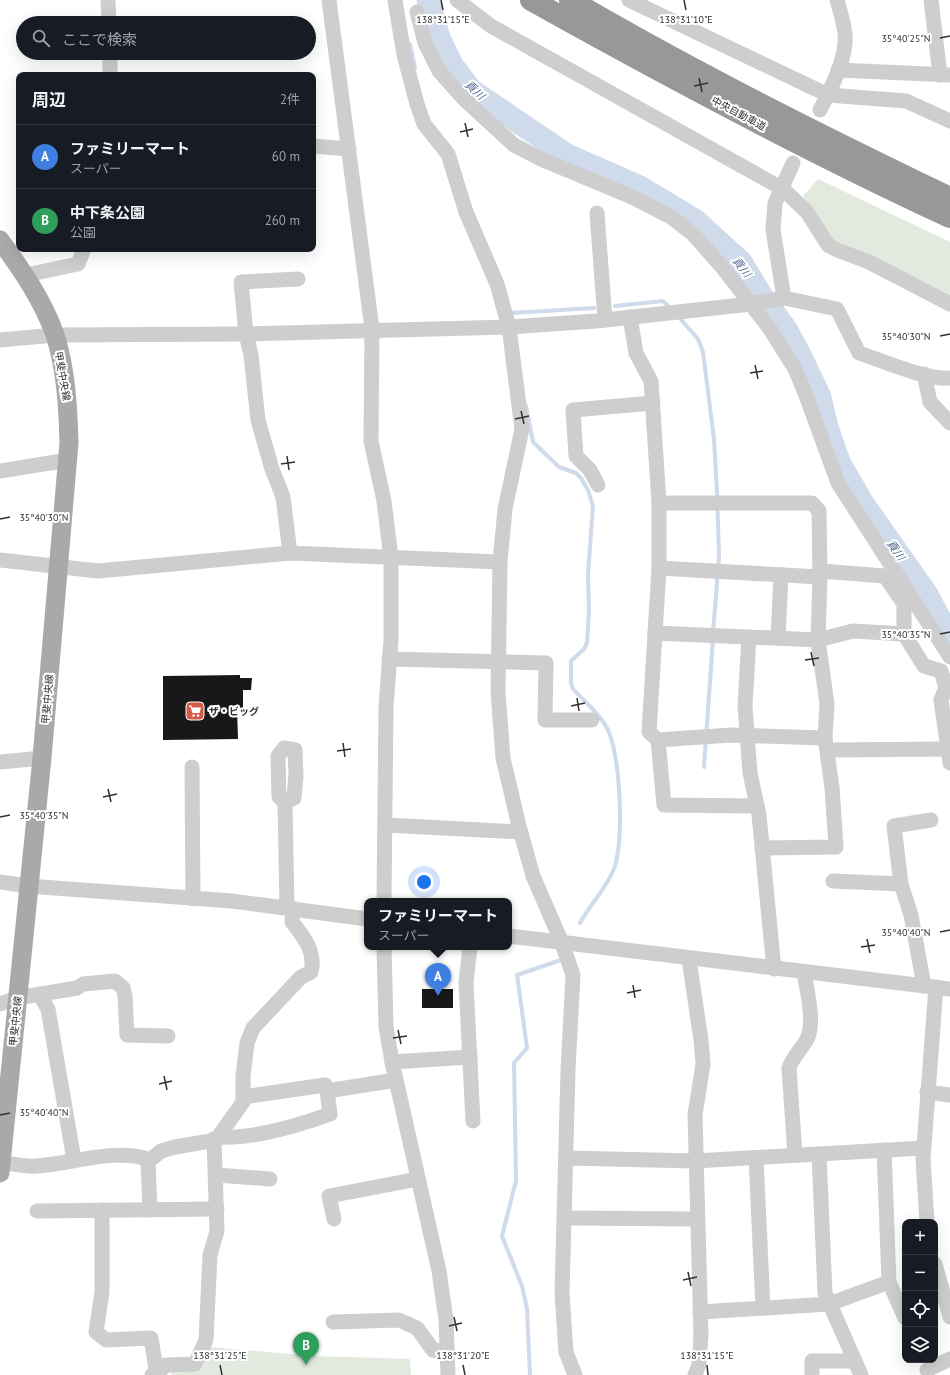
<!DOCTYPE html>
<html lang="ja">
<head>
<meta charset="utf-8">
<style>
	:root { --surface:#171b24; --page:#20242c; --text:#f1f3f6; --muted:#9ea1a6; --line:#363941; --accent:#1a73e8 }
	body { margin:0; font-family:"PT Sans","Noto Sans JP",sans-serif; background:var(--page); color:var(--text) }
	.controls { position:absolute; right:12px; bottom:12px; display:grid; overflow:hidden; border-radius:8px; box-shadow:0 4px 16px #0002 }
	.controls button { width:36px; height:36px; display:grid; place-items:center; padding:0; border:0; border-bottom:1px solid var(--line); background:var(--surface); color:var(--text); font:20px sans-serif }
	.you { position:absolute; left:424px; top:882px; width:14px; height:14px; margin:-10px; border:3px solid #fff; border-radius:50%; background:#1a73e8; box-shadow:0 0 0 6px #1a73e833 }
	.badge { display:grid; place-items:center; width:26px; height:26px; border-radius:50%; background:var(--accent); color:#fff; font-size:13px; font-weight:700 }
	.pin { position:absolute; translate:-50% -33px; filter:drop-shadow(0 1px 2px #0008) }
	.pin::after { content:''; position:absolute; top:21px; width:14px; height:12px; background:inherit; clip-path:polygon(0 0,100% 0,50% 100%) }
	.popup { position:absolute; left:364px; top:898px; width:148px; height:52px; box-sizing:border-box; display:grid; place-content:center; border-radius:8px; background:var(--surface); filter:drop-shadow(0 1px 3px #0005); font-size:13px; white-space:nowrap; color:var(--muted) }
	.popup b { font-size:15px; color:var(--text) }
	.popup::after { content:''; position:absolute; left:50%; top:100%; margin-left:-8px; border:8px solid transparent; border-top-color:var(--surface) }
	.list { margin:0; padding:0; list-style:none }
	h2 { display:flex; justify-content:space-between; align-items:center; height:52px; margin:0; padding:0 16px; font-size:17px }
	h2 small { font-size:13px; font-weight:400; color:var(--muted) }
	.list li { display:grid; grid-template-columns:26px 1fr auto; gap:12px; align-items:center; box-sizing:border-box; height:64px; padding:0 16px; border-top:1px solid var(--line) }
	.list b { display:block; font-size:15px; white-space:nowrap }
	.list p { margin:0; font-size:13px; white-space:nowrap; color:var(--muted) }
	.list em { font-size:13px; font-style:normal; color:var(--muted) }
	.icon { flex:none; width:22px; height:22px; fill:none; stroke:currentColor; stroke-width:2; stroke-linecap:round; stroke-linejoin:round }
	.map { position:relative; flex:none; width:950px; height:1375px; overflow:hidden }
	.search { position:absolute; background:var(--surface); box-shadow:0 4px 16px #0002; left:16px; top:16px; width:300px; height:44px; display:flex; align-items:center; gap:10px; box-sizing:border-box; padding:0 14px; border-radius:22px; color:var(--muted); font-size:15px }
	.panel { position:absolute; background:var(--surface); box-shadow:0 4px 16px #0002; left:16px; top:72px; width:300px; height:180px; border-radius:8px }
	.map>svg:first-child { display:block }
	.green { fill:#e2e9de }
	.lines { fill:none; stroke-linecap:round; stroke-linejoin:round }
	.stream { stroke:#cfdaea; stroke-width:4 }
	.river { stroke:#cfdaea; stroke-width:23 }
	.building { fill:#181818 }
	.minor { stroke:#cecece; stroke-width:15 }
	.major { stroke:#a9a9a9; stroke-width:19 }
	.highway { stroke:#989898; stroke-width:22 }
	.ticks { fill:none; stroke:#313131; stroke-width:1.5 }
	.labels { text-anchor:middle; stroke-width:4; stroke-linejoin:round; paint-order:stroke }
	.street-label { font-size:10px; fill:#313131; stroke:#fff }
	.poi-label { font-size:10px; font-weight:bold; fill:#313131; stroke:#fff; text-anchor:start }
	.water-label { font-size:11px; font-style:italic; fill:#47628b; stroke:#fff }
	.ticks-label { font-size:10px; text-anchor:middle; fill:#313131; stroke:#fff; stroke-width:4; stroke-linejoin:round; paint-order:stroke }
</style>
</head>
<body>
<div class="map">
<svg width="950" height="1375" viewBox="0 0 950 1375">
	<rect width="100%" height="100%" fill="#fff"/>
	<g class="green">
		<path d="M818,179L950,242V298L832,240L803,196Z"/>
		<path d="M209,1347L314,1356L410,1359L411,1375H171L172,1371L200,1370Z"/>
	</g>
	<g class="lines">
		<g class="stream">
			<path d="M410,44L415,68"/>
			<path d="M615,306L663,301L671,309"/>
			<path d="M511,313L594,308"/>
			<path d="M677,315L698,339L703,352L714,439L717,493L719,557L713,633"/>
			<path d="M526,406L533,442L559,467L576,473L581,478L588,490L593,506L588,575L589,611L587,643L584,649L571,661V683L573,689C583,700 596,711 604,723C621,747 624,838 615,866C608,887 590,904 580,923"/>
			<path d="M704,767L713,639"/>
			<path d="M530,1375L527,1309L522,1286L502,1236L516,1181L514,1063L527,1048L517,975L561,960"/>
		</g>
		<path class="river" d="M428,0L439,38L452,65L471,90L567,155L640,187L695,220L741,262L761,295L786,329L801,357L820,397L827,427L839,462L862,502L926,593L950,638"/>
	</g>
	<g class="building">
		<path d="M240,675V678H252L251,690H243V708H237L238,739L163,740V676Z"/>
		<rect x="422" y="989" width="31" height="19"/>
	</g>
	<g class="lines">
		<g class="minor">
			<path d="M108,0L109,23"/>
			<path d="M329,0L372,329L371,441L384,501L391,558V640L386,707L384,901"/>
			<path d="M395,0L404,55L417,104L424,124L448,154L466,212L497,284L509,327L522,429L505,509L500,562L498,692L503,758L519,826L533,876L562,943L573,975L568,1070L562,1293L566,1352L575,1375"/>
			<path d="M457,0L491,26L783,189L807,212L828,245L837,250L869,262L950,304"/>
			<path d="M629,0L828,95L906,101L950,121"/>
			<path d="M931,0L940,75"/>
			<path d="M417,12L425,43L439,71L464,99L514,145L541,159L632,197L671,217L693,234L722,267L770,329L795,369L804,390L838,483L950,657"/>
			<path d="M110,53V75"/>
			<path d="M838,70L950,75"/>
			<path d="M820,110C831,88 847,59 845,34C844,23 840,11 837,0"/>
			<path d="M313,146L349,149"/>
			<path d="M597,213L605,320"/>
			<path d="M26,275L78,264L84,249"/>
			<path d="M784,298L773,230L775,203L793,163"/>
			<path d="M630,317L636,353L651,381L659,503V568L649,732L658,740L731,735L825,738"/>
			<path d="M0,340L55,335L246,334L509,327L596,321L751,304L784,298L837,309L859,353C883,361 926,380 950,378"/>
			<path d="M924,374L930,402L950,423"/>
			<path d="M0,471L68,460"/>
			<path d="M598,485L590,470L576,456L573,410L653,403"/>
			<path d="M659,503H812L819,511L820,577L818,640L827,704L825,738L832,787L836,847L762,848"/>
			<path d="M290,553L283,497L272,469L258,420L251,355L246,334L241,282L298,279"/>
			<path d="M0,560L98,571L290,553L500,562"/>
			<path d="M659,568L820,577"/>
			<path d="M655,633L818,640L853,631L904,634V604L885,576L820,571"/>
			<path d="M904,634L924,666L941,671L946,688L941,700L950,763"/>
			<path d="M749,637L745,706L750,773L759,815L774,969"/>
			<path d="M778,638L781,575"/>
			<path d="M389,659L546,663L545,720H592"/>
			<path d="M658,740L664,805L757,806"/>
			<path d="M284,748L295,750L296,775L294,798L285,802L279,797L278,756Z"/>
			<path d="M827,750L948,749"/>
			<path d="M0,762L42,758"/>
			<path d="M192,767L193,899"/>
			<path d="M285,802L287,908"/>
			<path d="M386,825L521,832"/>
			<path d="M833,881L901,884"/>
			<path d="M0,882L28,886L232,901L367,919"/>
			<path d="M509,936L950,989"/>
			<path d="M384,947L386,1027L392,1062L439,1271L446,1320L448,1375"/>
			<path d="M470,947L466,983L473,1121"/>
			<path d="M689,959L701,1040L703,1064L695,1115L701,1335L699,1364L695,1375"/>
			<path d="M924,986L911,915L901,884L894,826L931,820"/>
			<path d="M39,994L48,1009L74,1160"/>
			<path d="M0,1004L17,998L77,988L83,984L115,981L123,988L125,996L127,1035L168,1036"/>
			<path d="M392,1062L470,1057"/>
			<path d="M927,1092L950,1095"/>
			<path d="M243,1097L325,1085L327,1091L396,1080"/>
			<path d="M218,1137C254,1139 297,1126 330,1114L327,1091"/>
			<path d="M884,1150L889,1282L905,1318"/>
			<path d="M819,1154L825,1293L861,1375"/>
			<path d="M795,1155L789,1068C793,1056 800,1051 806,1041C816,1025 807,991 804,973"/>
			<path d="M566,1158L695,1161L923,1148"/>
			<path d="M756,1158L763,1308"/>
			<path d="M0,1162C12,1164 25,1167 37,1166C71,1164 118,1147 150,1160"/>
			<path d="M216,1175L270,1179"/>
			<path d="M102,1210V1292L96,1332L106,1340L151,1338L157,1375"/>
			<path d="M150,1210L148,1162L161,1151L175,1147L210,1141L218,1137L243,1102V1076L247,1043L253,1028L301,977L311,972C316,952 304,937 292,922L293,908"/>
			<path d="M37,1211L217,1209"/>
			<path d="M564,1218L697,1219"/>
			<path d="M334,1219L329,1196L418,1179"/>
			<path d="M927,1222L923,1159L936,987"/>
			<path d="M935,1264L950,1317"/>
			<path d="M700,1312L829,1304L889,1282"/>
			<path d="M333,1322L399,1320L417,1328L433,1350L447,1352"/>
			<path d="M927,1370L950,1359"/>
			<path d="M152,1375L157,1374L166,1365L195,1364L206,1340L210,1255L217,1231L214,1139"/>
			<path d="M812,1375V1361H855"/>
		</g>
		<path class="major" d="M0,240C21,269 43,300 55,335C66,369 68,407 69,443L42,758L0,1173"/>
		<g class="highway">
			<path d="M531,0C669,77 807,151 950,217"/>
			<path d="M570,0C693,72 821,136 950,198"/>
		</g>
	</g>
	<path class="ticks" d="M441,0L443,10M684,0L686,10M940,38L950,36M699,78L702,92M694,86L708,83M465,123L468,137M460,132L473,129M940,336L950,334M755,365L758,379M750,373L763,371M521,411L524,424M515,419L529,416M287,456L289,470M281,464L295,462M0,519L10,517M940,634L950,632M811,652L814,666M805,660L819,658M577,698L579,711M571,706L585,703M343,743L345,757M337,751L351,749M108,789L111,802M103,797L117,794M0,817L10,815M940,932L950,930M867,939L870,953M861,947L875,945M633,985L635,998M627,993L641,990M398,1030L401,1044M393,1038L407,1036M164,1076L167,1090M159,1084L172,1081M0,1115L10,1113M688,1272L691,1286M683,1280L697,1277M454,1317L457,1331M449,1326L462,1323M220,1365L222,1375M463,1365L465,1375M707,1365L708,1375"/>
	<defs>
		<g id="supermarket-square" transform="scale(1)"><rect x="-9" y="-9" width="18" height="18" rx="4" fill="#d35b48" stroke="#fff"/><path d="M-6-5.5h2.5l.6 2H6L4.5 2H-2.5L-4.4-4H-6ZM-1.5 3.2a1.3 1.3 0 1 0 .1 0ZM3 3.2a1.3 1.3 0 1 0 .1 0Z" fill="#fff"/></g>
	</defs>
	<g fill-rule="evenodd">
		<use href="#supermarket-square" x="195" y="711"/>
	</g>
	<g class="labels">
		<g class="street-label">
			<text transform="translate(739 113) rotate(28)" y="4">中央自動車道</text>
			<text transform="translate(63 376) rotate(80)" y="4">甲斐中央線</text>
			<text transform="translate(47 699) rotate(-85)" y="4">甲斐中央線</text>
			<text transform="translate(15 1021) rotate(-84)" y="4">甲斐中央線</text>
		</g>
		<g class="poi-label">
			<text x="209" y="715">ザ・ビッグ</text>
		</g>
		<g class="water-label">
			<text transform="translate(475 90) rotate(42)" y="4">貢川</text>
			<text transform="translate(742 267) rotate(52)" y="4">貢川</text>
			<text transform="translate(896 550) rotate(55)" y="4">貢川</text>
		</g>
	</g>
	<g class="ticks-label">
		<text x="443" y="23">138°31'15"E</text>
		<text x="686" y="23">138°31'10"E</text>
		<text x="906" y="42">35°40'25"N</text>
		<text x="906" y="340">35°40'30"N</text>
		<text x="44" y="521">35°40'30"N</text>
		<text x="906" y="638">35°40'35"N</text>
		<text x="44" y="819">35°40'35"N</text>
		<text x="906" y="936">35°40'40"N</text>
		<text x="44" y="1116">35°40'40"N</text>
		<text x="220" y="1359">138°31'25"E</text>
		<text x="463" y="1359">138°31'20"E</text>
		<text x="707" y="1359">138°31'15"E</text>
	</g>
</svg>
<div class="controls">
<button>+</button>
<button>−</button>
<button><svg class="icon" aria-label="locate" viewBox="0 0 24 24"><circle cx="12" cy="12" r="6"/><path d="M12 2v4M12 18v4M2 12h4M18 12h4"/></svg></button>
<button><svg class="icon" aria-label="layers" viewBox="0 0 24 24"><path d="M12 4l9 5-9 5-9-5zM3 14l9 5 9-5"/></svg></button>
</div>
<div class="you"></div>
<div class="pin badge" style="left:438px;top:996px;background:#3f7fe0">A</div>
<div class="popup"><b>ファミリーマート</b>スーパー</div>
<div class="pin badge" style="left:306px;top:1365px;background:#2e9e5b">B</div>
<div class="search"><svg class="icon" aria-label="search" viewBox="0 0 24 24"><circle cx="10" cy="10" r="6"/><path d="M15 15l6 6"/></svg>ここで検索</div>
<section class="panel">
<h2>周辺<small>2件</small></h2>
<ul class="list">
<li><span class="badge" style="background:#3f7fe0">A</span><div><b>ファミリーマート</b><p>スーパー</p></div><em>60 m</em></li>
<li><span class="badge" style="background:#2e9e5b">B</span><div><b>中下条公園</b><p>公園</p></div><em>260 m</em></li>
</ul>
</section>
</div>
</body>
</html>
